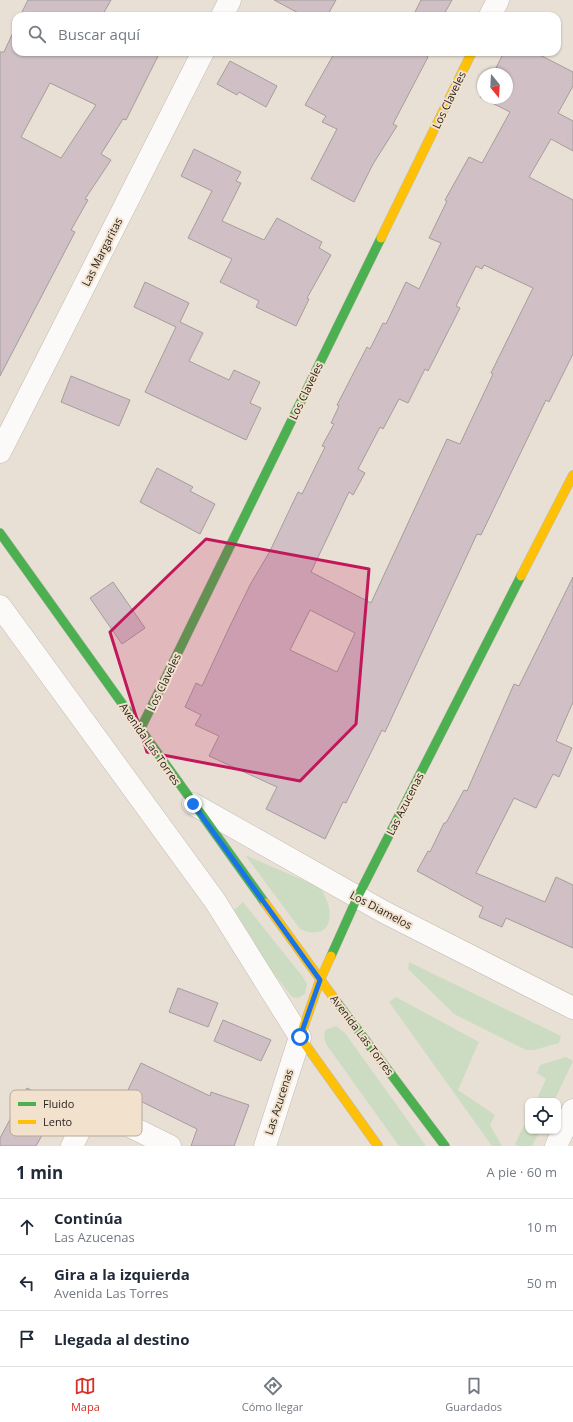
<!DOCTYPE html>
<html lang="es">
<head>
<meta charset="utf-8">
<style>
	:root { --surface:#fff; --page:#f6f6f7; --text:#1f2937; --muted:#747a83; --line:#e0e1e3; --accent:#d93025 }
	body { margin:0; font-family:"Open Sans",sans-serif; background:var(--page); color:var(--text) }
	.controls { position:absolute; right:12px; bottom:12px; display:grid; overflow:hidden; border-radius:8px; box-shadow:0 1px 3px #0004 }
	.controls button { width:36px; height:36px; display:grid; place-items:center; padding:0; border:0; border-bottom:1px solid var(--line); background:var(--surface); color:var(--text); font:20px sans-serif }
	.compass { position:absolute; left:477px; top:68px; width:36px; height:36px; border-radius:50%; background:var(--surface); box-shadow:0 1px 3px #0004; rotate:162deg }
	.stop { position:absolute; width:12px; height:12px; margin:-9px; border:3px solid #1a73e8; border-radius:50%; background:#fff }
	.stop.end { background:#1a73e8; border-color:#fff; box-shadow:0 1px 4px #0008 }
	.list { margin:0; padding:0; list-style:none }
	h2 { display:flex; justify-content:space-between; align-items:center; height:52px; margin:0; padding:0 16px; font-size:17px }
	h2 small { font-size:13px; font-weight:400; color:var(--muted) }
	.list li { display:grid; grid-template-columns:26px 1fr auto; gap:12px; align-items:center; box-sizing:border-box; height:56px; padding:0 16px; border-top:1px solid var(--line) }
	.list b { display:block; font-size:15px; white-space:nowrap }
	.list p { margin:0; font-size:13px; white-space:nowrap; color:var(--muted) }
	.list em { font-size:13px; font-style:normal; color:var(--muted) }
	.icon { flex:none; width:22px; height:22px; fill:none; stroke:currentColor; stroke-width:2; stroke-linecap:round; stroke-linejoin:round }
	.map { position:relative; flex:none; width:573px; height:1146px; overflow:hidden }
	.search { position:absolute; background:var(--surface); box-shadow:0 1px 3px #0004; left:12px; right:12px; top:12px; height:44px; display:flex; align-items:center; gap:10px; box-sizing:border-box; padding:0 14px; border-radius:12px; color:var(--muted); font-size:15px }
	.sheet { height:220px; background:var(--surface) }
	nav { display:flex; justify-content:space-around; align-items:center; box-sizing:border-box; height:56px; border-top:1px solid var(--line); background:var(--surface); font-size:11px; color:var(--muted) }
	nav a { display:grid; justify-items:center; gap:2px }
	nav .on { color:var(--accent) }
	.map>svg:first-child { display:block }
	.green { fill:#ccdcc2 }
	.building { fill:#d0c0c5; stroke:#a49d9b; fill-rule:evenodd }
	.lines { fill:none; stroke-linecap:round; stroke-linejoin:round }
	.street-casing { stroke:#c2bbb3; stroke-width:23 }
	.fast-casing { stroke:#c2bbb3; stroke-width:10 }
	.slow-casing { stroke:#c2bbb3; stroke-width:10 }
	.street { stroke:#fcfaf9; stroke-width:22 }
	.fast { stroke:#4caf50; stroke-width:9 }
	.slow { stroke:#ffc107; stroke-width:9 }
	.route { stroke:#1a73e8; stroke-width:5 }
	.marked { fill:#c2185b; fill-opacity:0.2; stroke:#c2185b; stroke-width:3; stroke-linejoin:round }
	.labels { text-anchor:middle; stroke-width:4; stroke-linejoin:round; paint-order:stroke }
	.street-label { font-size:11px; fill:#2b251e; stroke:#f1e1cd }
	.key { fill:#f1e1cd; stroke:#b6a998; stroke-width:1 }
	.key-label { font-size:11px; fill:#2b251e }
</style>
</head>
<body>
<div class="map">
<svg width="573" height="1146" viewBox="0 0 573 1146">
	<rect width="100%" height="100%" fill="#e9e0d5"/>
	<g class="green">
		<path d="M245,855L319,887C336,907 335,944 300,929Z"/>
		<path d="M243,902L303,977L307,984L305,994L298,998L292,997L229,915Z"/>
		<path d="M409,962L561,1036L559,1043L534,1050H526L454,1014L408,969Z"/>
		<path d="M396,997L479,1042L458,1090L495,1115L490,1125L502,1146H492L389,1002Z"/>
		<path d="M336,1026L345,1033L426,1146H399L326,1044L324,1037L325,1030Z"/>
		<path d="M566,1057L573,1061L554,1101H536L546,1079L537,1073L540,1065Z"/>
		<path d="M528,1117V1131H540L532,1146H517L515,1144Z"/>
	</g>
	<g class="building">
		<path d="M28,0H111L102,16H20Z"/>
		<path d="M274,0H336L327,16H304Z"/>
		<path d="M421,0H452L443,16H413Z"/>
		<path d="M16,26V52H160L126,120L123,119L101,154L111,160L85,199L88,200L71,230L75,232L0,376V52H4ZM50,83L96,105L61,158L21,137Z"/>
		<path d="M335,52H422L428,57L393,124L397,126L373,164L354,202L311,179L337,129L322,122L326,116L305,105Z"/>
		<path d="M504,52H534L573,72V86L558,113L573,121V151L551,139L529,177L573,200V354L549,402L546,400L481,535L477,534L385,732L382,730L346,803L343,802L325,839L266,809L277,787L209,756L219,736L195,725L201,715L185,707L196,683L202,686L229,628L250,585L270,551L298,492L302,494L325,447L322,446L334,424L331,423L339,406L337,405L367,347L370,349L383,323L386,324L406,282L419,289L441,243L429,238L447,201L445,200L469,157L482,163L510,112L480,97L483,93V98H507V74H493ZM484,265L533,288L491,373L493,374L460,444L447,439L371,603L311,572L349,492L353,495L365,473L358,469L380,427L383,429L399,399L408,403L425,369L428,371L460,308L456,306L476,266L482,269ZM310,610L355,633L337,672L290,650Z"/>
		<path d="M230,61L277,86L266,107L239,92L237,95L217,84Z"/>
		<path d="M194,149L241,172L236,181L241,183L222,221L264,240L277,218L322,242L319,248L331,255L307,298L309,299L296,326L256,307L259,301L220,282L232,259L188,238L212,191L181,176Z"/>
		<path d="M145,282L189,303L180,322L203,333L189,361L229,380L234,370L260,382L250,403L261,408L246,440L145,392L176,327L134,307Z"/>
		<path d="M71,376L130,400L119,426L61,402Z"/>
		<path d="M157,468L193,487L190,491L215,504L200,534L140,502Z"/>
		<path d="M573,577V702L556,741L572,748L559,777L553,774L536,808L514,798L476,873L545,902L556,877L573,885V948L506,918L502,927L479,917L483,907L417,871L428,851L430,852L444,823H446L464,790L467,791L514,684L519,686Z"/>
		<path d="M113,582L145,628L122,644L90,598Z"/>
		<path d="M178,988L218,1003L208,1027L169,1012Z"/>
		<path d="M223,1020L271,1040L261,1061L214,1041Z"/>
		<path d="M141,1063L210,1096L211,1092L249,1105L234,1146H191L197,1129L126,1094Z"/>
		<path d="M27,1088L59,1105L36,1146H0V1138Z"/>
	</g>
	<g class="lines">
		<g class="street-casing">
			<g id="street">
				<path d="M222,16L230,0"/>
				<path d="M490,16L498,0"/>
				<path d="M0,452L203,52"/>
				<path d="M0,606L215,901L300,1037L265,1146"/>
				<path d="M193,804L384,912L573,1008"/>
				<path d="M72,1146L91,1107L170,1146"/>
				<path d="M556,1146L573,1110"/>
			</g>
		</g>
		<g class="fast-casing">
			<g id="fast">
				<path d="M0,533L265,903"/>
				<path d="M140,730L381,238"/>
				<path d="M331,956L357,898L521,576"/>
				<path d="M336,1001L445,1146"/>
			</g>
		</g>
		<g class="slow-casing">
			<g id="slow">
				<path d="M381,238L472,52"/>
				<path d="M521,576L573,475"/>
				<path d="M265,903L336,1001"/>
				<path d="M331,956L320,980L300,1037L378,1146"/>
			</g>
		</g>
		<use href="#street" class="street"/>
		<use href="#fast" class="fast"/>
		<use href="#slow" class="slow"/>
	</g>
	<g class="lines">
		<path class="route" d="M193,804L320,980L300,1037"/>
	</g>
	<path class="marked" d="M206,539L369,569L356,724L300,781L147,752L110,632Z"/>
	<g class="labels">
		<g class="street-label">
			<text transform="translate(449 100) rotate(-64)" y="4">Los Claveles</text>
			<text transform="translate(102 252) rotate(-63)" y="4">Las Margaritas</text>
			<text transform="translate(306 391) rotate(-64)" y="4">Los Claveles</text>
			<text transform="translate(164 682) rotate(-64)" y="4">Los Claveles</text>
			<text transform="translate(150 744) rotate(55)" y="4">Avenida Las Torres</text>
			<text transform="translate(405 804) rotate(-63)" y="4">Las Azucenas</text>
			<text transform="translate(381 910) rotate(28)" y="4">Los Diamelos</text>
			<text transform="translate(362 1035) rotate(53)" y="4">Avenida Las Torres</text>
			<text transform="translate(279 1102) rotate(-72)" y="4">Las Azucenas</text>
		</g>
	</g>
	<rect x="10" y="1090" width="132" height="46" rx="6" class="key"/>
	<rect x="18" y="1102" width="18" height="4" fill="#4caf50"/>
	<rect x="18" y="1120" width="18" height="4" fill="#ffc107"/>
	<g class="key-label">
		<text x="43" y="1108">Fluido</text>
		<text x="43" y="1126">Lento</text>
	</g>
</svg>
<div class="controls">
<button><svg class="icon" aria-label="locate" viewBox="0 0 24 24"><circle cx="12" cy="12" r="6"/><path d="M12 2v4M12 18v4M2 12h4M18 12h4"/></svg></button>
</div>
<svg class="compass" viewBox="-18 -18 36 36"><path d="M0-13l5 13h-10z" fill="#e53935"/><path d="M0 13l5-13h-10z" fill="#747a83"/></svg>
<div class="stop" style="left:300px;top:1037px"></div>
<div class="stop end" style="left:193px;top:804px"></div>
<div class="search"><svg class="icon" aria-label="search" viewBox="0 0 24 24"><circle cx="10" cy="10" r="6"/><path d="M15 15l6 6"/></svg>Buscar aquí</div>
</div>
<section class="sheet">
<h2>1 min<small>A pie · 60 m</small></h2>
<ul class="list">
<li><svg class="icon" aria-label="ahead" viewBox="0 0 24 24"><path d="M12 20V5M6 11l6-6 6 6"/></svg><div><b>Continúa</b><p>Las Azucenas</p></div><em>10 m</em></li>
<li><svg class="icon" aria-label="left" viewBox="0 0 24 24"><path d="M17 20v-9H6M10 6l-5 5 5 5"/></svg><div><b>Gira a la izquierda</b><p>Avenida Las Torres</p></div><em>50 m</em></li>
<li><svg class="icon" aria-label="arrive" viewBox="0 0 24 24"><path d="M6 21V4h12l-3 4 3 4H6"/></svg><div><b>Llegada al destino</b></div></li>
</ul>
</section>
<nav>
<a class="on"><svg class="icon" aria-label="map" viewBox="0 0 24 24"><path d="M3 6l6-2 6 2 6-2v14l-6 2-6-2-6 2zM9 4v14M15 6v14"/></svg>Mapa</a>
<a><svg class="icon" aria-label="directions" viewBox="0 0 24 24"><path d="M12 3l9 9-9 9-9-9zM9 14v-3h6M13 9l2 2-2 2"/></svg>Cómo llegar</a>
<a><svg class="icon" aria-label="saved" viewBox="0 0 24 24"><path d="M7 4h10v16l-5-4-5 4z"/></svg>Guardados</a>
</nav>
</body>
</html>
